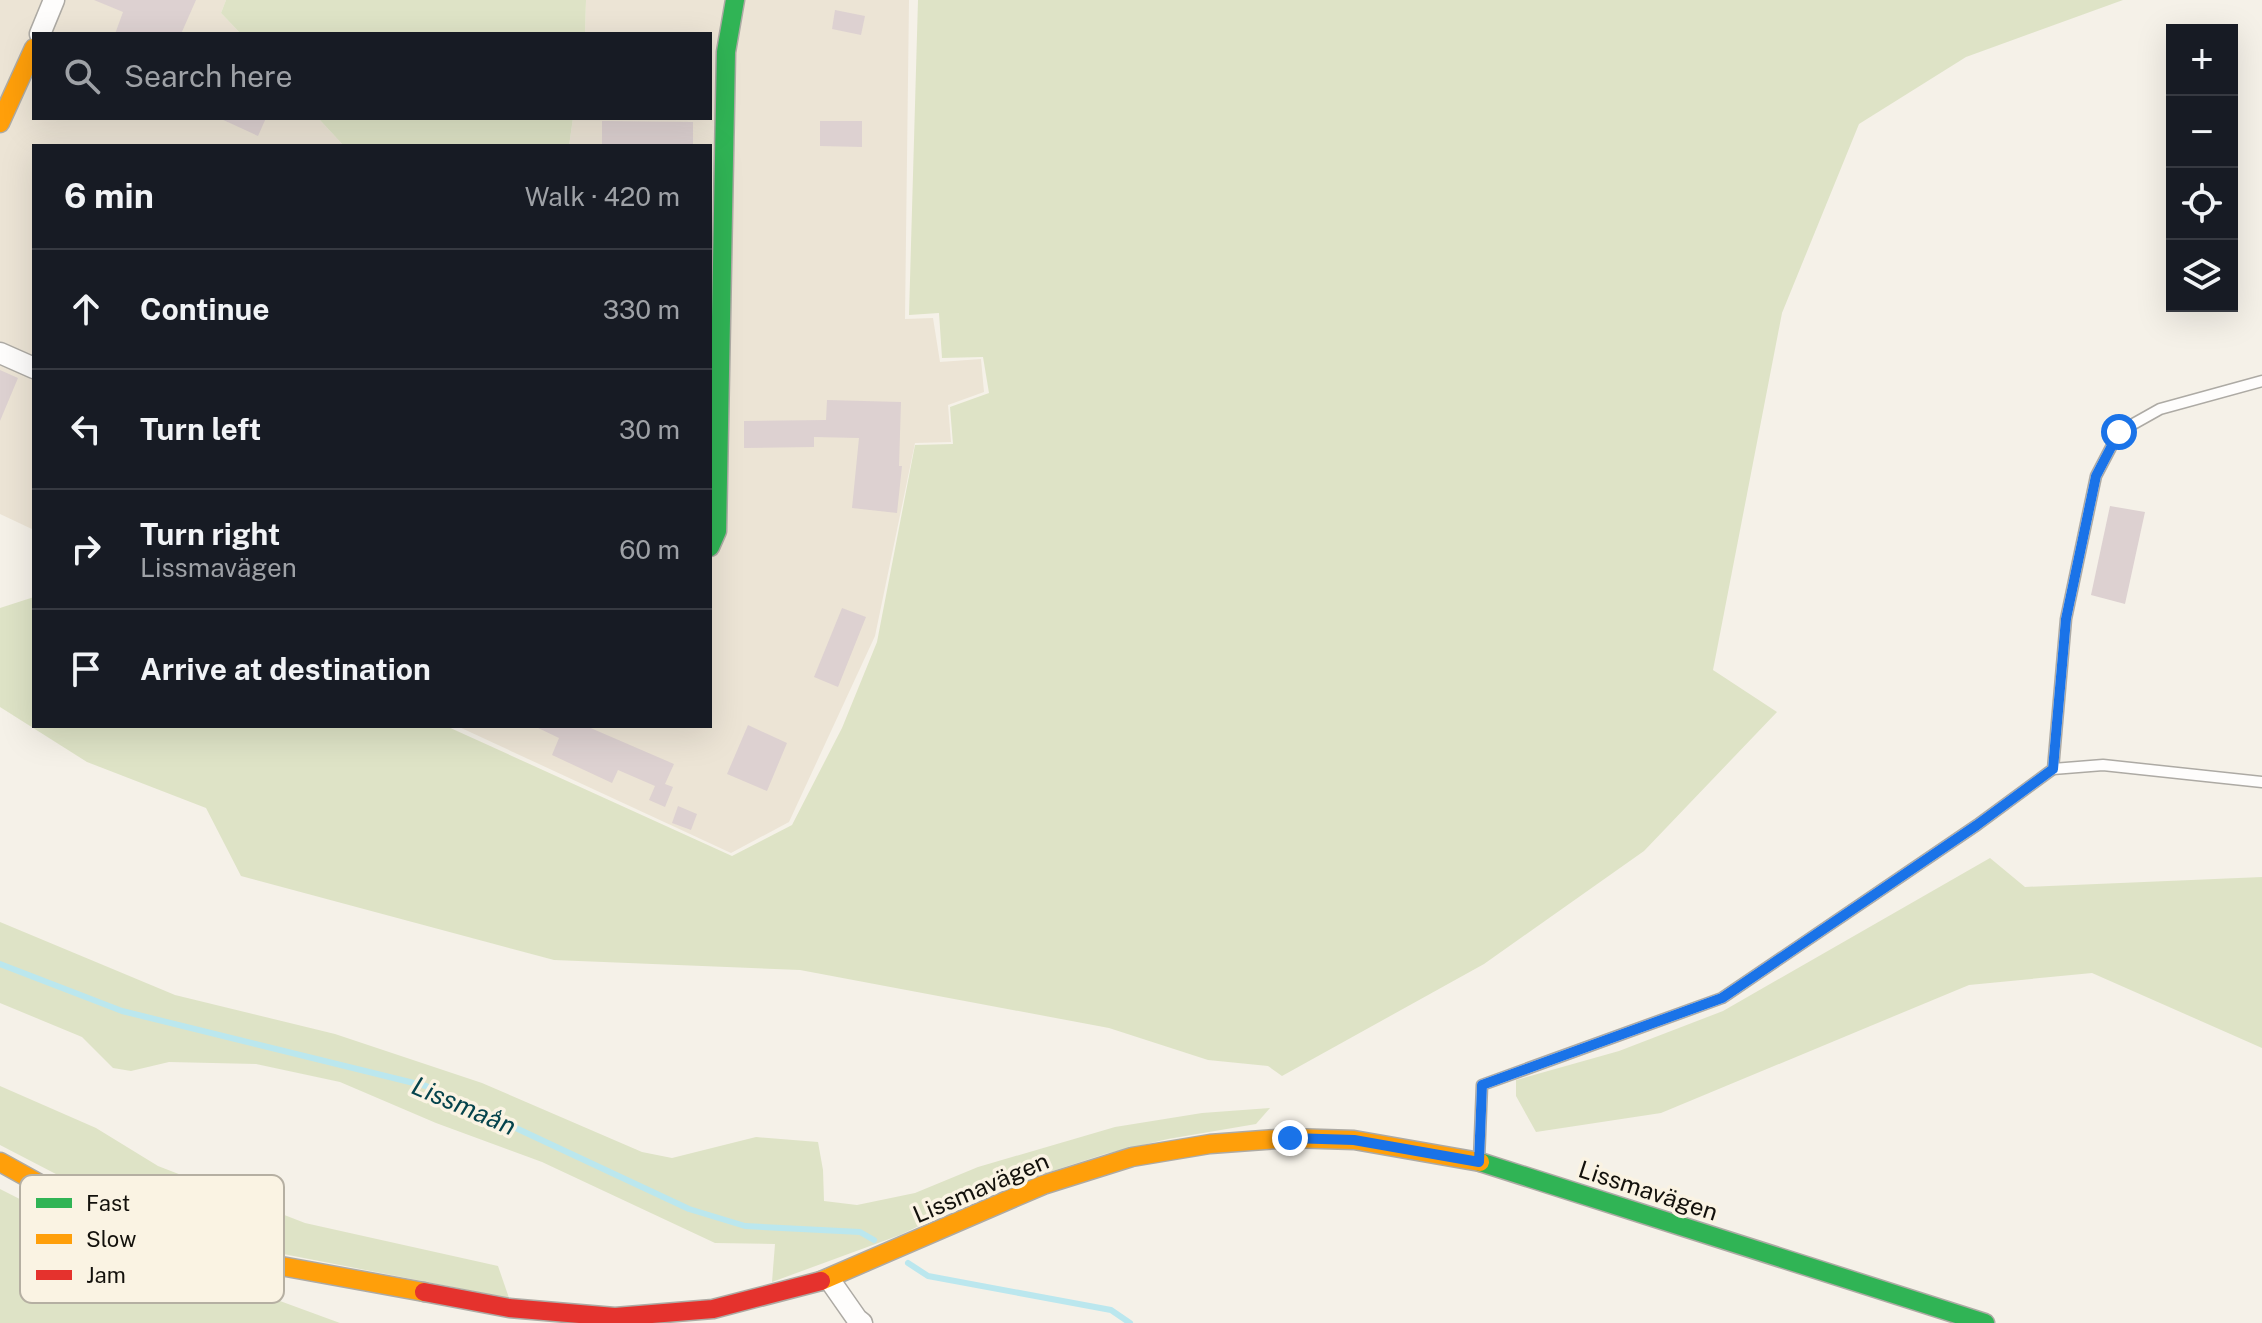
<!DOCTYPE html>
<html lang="en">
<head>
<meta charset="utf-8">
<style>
	:root { --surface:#171b24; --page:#20242c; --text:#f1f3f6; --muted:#9ea1a6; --line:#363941 }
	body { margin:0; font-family:"Public Sans",sans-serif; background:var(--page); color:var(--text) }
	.controls { position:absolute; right:24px; top:24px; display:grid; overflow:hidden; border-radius:0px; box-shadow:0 8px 32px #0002 }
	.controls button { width:72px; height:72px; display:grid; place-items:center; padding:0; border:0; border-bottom:2px solid var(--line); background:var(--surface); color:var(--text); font:40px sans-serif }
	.stop { position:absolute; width:24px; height:24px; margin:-18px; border:6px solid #1a73e8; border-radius:50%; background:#fff }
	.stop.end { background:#1a73e8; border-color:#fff; box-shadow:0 2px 8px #0008 }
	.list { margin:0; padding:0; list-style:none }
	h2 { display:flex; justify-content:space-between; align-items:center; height:104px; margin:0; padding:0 32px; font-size:34px }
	h2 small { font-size:26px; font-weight:400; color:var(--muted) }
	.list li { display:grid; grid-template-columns:52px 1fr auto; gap:24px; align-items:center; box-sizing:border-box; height:120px; padding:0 32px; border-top:2px solid var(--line) }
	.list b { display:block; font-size:30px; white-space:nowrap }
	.list p { margin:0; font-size:26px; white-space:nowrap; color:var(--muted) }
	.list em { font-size:26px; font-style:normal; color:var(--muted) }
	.icon { flex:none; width:44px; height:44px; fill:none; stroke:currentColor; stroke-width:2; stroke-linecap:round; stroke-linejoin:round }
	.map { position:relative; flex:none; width:2262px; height:1323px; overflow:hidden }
	.search { position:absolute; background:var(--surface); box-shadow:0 8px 32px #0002; left:32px; top:32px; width:680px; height:88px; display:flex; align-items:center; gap:20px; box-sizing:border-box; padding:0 28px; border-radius:0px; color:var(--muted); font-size:30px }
	.panel { position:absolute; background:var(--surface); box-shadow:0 8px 32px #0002; left:32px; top:144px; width:680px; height:584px; border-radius:0px }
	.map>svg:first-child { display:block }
	.built { fill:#ece4d5 }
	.green { fill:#dee3c6 }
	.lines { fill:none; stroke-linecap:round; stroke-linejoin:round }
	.stream { stroke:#bbe7ee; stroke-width:6 }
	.building { fill:#ddd1d1 }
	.lane-casing { stroke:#adaaa4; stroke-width:13 }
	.street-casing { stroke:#adaaa4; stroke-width:23 }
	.fast-casing { stroke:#adaaa4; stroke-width:21 }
	.slow-casing { stroke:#adaaa4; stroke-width:21 }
	.jam-casing { stroke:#adaaa4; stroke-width:21 }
	.lane { stroke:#fefdfc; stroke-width:10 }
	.street { stroke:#fefdfc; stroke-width:20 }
	.fast { stroke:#30b455; stroke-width:18 }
	.slow { stroke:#ff9f0a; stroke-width:18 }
	.jam { stroke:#e5322d; stroke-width:18 }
	.route { stroke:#1a73e8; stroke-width:10 }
	.labels { text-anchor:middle; stroke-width:7; stroke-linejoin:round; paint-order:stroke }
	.street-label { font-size:24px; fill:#13110c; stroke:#faf3e3 }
	.water-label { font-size:26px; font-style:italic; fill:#05434c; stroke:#faf3e3 }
	.key { fill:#faf3e3; stroke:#b5afa2; stroke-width:2 }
	.key-label { font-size:22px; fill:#13110c }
</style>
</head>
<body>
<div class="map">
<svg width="2262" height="1323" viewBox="0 0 2262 1323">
	<rect width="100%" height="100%" fill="#f5f1e8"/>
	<g class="built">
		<path d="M0,0H226L221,13L241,34H34V118H318L344,146H34V530L0,514Z"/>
		<path d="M586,0H909L905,319L933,318L940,362L981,359L984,392L948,405L951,442L915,443L875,636L789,822L731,853L457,726H710V146H569L573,118H710V34H585Z"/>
	</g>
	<g class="green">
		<path d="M226,0H586L585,34H241L221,13Z"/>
		<path d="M918,0H2123L1966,57L1859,124L1782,313L1713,670L1777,712L1644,851L1484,964L1282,1076L1268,1066L1208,1060L1109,1028L800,970L554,960L241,876L206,808L87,762L0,707V608L34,597V726H446L732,856L792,825L842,728L877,642L915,445L953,444L950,407L989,393L983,357L942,358L939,313L909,315Z"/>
		<path d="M318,118H573L569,146H344Z"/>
		<path d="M1990,858L2025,887L2262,877V1048L2092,973L1969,985L1661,1113L1536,1132L1516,1096V1080L1619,1051L1723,1011Z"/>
		<path d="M0,922L175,995L335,1034L482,1083L642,1152L672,1158L756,1137L818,1142L823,1170L824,1201L857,1205L915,1193L978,1167L1115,1127L1202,1113L1270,1108L1256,1124L1168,1139L1105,1154L997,1189L900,1235L772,1282L775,1244L715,1243L542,1162L436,1123L340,1082L256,1064L169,1062L131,1071L113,1068L82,1037L0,1003Z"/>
		<path d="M0,1086L96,1128L158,1166L305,1223L498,1266L509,1298L273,1252L207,1236L154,1220L79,1186L0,1145Z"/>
		<path d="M0,1189L69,1224L340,1323H0Z"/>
	</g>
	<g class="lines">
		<g class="stream">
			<path d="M0,964L122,1011L426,1086L689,1209L745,1226L860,1232L874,1240"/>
			<path d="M908,1263L928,1276L1111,1310L1130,1323"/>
		</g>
	</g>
	<g class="building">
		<path d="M94,0H196L181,34H115L123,12Z"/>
		<path d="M835,10L865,16L861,35L832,29Z"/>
		<path d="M219,118H266L258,136Z"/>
		<path d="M602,121L693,122V146H602Z"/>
		<path d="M820,121H862V147L820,146Z"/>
		<path d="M0,370L18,378L0,421Z"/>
		<path d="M827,400L901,402L899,466H902L897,513L852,508L859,438L814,437V447L744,448V421L826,420Z"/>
		<path d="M2110,506L2145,512L2125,604L2091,595Z"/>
		<path d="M842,608L866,617L838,687L814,677Z"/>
		<path d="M748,725L787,743L767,791L727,774Z"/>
		<path d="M534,726H586L674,764L665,784L673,787L665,807L649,800L655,786L618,770L612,783L552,755L559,738Z"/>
		<path d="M678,806L697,814L691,830L672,823Z"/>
	</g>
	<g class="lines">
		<g class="lane-casing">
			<g id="lane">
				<path d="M2053,769L2103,765L2262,782"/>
				<path d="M1479,1160L1482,1085L1722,998L1977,825L2053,769L2066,619L2096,476L2119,432L2160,409L2262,381"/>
			</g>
		</g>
		<g class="street-casing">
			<g id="street">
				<path d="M40,34L54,0"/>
				<path d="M0,353L34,368"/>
				<path d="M829,1279L857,1319L862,1323"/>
			</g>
		</g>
		<g class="fast-casing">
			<g id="fast">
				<path d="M710,547L717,531L726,52L735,0"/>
				<path d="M1480,1162L1985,1323"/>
			</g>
		</g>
		<g class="slow-casing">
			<g id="slow">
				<path d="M0,123L34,48"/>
				<path d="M0,1162L47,1188L128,1224L215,1254L424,1292"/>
				<path d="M821,1281L1043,1185L1132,1157L1210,1144L1290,1138L1354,1140L1480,1162"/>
			</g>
		</g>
		<g class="jam-casing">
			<path id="jam" d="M424,1292L509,1308L615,1317L713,1309L821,1281"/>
		</g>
		<use href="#lane" class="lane"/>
		<use href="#street" class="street"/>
		<use href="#fast" class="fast"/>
		<use href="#slow" class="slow"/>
		<use href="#jam" class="jam"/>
	</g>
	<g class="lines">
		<path class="route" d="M1290,1138L1354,1140L1479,1162L1482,1085L1722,998L1977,825L2053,769L2066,619L2096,476L2119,432"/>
	</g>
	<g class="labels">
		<g class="street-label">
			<text transform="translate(981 1188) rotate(-23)" y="8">Lissmavägen</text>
			<text transform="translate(1648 1191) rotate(18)" y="8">Lissmavägen</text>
		</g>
		<g class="water-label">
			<text transform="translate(464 1106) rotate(23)" y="9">Lissmaån</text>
		</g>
	</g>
	<rect x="20" y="1175" width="264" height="128" rx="12" class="key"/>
	<rect x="36" y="1198" width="36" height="10" fill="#30b455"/>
	<rect x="36" y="1234" width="36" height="10" fill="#ff9f0a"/>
	<rect x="36" y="1270" width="36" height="10" fill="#e5322d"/>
	<g class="key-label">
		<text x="86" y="1211">Fast</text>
		<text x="86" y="1247">Slow</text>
		<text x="86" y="1283">Jam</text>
	</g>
</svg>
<div class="controls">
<button>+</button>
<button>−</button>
<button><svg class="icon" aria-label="locate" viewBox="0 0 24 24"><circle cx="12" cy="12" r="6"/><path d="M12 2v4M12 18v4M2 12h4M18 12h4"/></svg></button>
<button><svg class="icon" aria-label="layers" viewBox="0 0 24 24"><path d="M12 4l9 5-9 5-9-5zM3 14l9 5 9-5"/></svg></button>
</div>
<div class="stop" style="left:2119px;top:432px"></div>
<div class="stop end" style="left:1290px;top:1138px"></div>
<div class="search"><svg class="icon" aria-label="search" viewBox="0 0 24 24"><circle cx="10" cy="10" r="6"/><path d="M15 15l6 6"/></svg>Search here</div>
<section class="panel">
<h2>6 min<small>Walk · 420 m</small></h2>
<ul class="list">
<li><svg class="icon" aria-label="ahead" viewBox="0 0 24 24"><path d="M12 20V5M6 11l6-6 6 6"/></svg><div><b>Continue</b></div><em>330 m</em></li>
<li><svg class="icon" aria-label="left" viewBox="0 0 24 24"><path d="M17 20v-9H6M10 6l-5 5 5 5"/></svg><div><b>Turn left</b></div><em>30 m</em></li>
<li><svg class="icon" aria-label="right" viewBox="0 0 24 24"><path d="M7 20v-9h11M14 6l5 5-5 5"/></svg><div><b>Turn right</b><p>Lissmavägen</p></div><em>60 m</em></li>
<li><svg class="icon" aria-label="arrive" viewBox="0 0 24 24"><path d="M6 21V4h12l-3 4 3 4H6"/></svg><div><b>Arrive at destination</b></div></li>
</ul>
</section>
</div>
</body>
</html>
